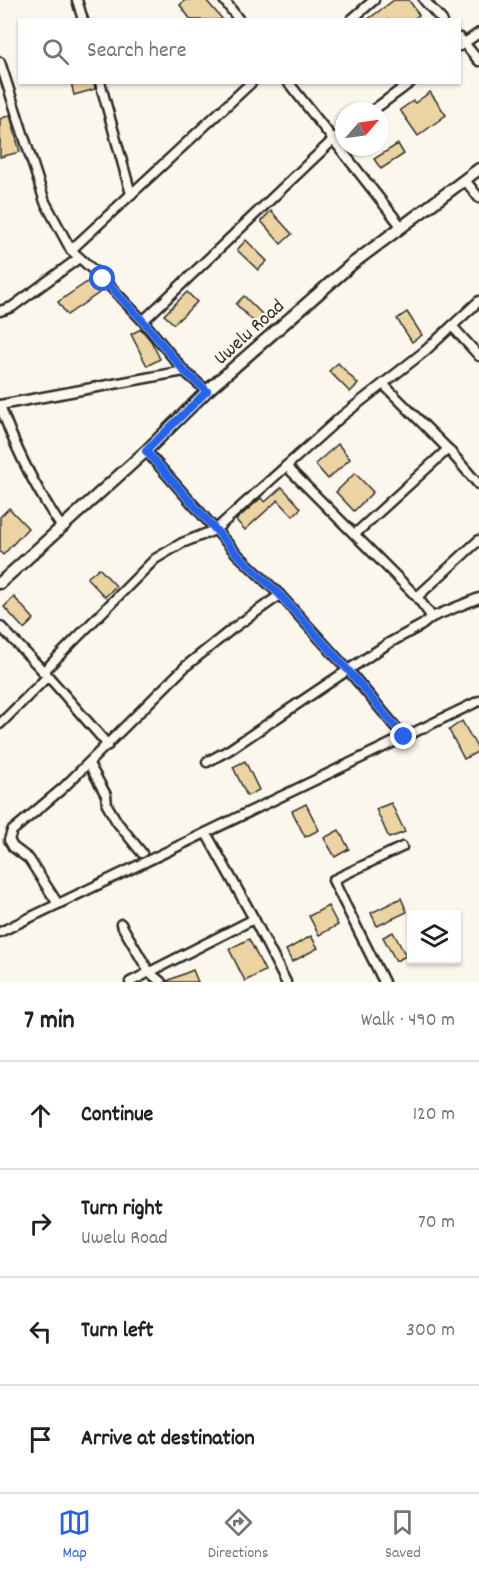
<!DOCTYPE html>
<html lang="en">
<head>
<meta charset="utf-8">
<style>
	:root { --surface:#fff; --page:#f2f2f2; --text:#222; --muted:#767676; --line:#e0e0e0; --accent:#2563eb }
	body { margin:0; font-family:Dekko,sans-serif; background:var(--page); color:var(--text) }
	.controls { position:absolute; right:18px; bottom:18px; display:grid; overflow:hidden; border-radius:0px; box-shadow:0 2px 4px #0004 }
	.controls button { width:54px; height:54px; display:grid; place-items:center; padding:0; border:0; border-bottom:2px solid var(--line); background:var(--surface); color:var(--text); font:30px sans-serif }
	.compass { position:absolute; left:335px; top:102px; width:54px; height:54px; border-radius:50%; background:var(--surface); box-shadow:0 2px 4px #0004; rotate:62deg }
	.stop { position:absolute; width:18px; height:18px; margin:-14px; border:4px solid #2563eb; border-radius:50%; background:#fff }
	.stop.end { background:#2563eb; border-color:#fff; box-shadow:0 2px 6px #0008 }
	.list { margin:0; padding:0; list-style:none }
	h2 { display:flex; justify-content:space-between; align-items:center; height:78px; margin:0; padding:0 24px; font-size:26px }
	h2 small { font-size:20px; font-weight:400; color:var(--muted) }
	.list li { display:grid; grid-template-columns:39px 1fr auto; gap:18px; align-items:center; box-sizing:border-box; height:108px; padding:0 24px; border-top:2px solid var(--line) }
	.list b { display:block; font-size:22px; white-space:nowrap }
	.list p { margin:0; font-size:20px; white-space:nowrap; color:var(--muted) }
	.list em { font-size:20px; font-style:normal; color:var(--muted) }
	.icon { flex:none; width:33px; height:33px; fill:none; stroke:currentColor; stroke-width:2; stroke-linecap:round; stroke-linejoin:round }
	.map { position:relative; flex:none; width:479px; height:982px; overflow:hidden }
	.search { position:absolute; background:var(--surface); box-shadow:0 2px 4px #0004; left:18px; right:18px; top:18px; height:66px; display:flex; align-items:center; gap:15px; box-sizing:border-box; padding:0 21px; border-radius:0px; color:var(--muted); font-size:22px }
	.sheet { height:510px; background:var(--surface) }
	nav { display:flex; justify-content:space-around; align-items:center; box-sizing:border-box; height:84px; border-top:2px solid var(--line); background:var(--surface); font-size:16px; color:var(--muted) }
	nav a { display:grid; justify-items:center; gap:3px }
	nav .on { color:var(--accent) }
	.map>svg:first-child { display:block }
	.building { fill:#ecd3a2; stroke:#2b2b2b; stroke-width:1.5 }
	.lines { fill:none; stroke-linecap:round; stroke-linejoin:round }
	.minor-casing { stroke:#2b2b2b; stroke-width:13 }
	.tertiary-casing { stroke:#2b2b2b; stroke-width:15 }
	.minor { stroke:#fbf7ec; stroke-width:8 }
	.tertiary { stroke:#fbf7ec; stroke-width:10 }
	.route { stroke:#2563eb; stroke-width:8 }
	.labels { text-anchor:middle; stroke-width:4.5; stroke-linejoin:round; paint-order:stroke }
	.street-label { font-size:20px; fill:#2b2b2b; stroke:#fbf7ec }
</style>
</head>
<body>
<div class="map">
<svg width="479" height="982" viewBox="0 0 479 982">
	<rect width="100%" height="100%" fill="#fbf7ec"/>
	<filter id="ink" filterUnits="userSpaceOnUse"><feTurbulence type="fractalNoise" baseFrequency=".0167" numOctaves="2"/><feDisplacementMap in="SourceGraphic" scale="12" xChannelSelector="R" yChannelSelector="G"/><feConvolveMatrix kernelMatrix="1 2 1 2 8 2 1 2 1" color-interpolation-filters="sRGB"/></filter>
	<g filter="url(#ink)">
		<g class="building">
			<path d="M185,0H206L223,20H191L180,5Z"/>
			<path d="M394,0H409L419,15L412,20H367Z"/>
			<path d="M71,82H94L95,89L74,95Z"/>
			<path d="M430,92L446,115L418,136L400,110L413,101L415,103Z"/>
			<path d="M10,115L20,152L0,157V119Z"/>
			<path d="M398,144L404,154L381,169L374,159Z"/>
			<path d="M271,211L292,234L281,244L261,221Z"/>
			<path d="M246,240L267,261L258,270L237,250Z"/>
			<path d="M90,280L99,293L67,315L58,302Z"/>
			<path d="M187,292L197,302L174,324L164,315Z"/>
			<path d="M244,296L265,317L257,325L236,304Z"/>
			<path d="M407,312L422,335L412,342L397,319Z"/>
			<path d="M141,329L151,341L160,359L147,366L131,334Z"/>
			<path d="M338,363L358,384L350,392L329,371Z"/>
			<path d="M338,444L350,459L328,479L315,464Z"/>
			<path d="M355,473L373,492L354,511L336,492Z"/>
			<path d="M282,487L301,508L293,516L278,500L245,530L236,520L261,498L265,502Z"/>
			<path d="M9,508L28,528L3,555L0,552V517Z"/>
			<path d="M99,568L116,586L105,597L87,578Z"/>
			<path d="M14,597L34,619L24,629L4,607Z"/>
			<path d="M462,721L479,751L464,759L449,730Z"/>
			<path d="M245,761L259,790L247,796L233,767Z"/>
			<path d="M391,803L405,832L389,838L376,809Z"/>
			<path d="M306,804L319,830L305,837L292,811Z"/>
			<path d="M339,830L349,849L335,857L324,838Z"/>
			<path d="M401,898L407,912L377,926L371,913Z"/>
			<path d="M328,906L338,925L319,935L309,916Z"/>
			<path d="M393,932L406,956L396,961L383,937Z"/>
			<path d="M311,936L318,948L292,962L286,950Z"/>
			<path d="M249,939L265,971L245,981L229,949Z"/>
			<path d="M193,970L198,982H167V981Z"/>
		</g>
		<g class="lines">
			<g class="minor-casing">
				<g id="minor">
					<path d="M77,0L83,20"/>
					<path d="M224,0L239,20"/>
					<path d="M424,0L442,20"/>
					<path d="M351,20L374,0"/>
					<path d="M460,38L479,61"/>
					<path d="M460,46L479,33"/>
					<path d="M0,62L45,202L71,250L103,279L143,321L184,371L207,391"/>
					<path d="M100,82L131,194"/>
					<path d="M288,82L401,226"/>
					<path d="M372,111L411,82"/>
					<path d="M465,180L479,198"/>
					<path d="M71,250L252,82"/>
					<path d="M0,311L12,307L79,258"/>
					<path d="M143,321L333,140L344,132"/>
					<path d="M452,326L479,356"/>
					<path d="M383,384L448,449L479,485"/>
					<path d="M0,405L184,371"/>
					<path d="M0,405C15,448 35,488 61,526"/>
					<path d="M146,451L236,553L280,595L348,670L404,737"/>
					<path d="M286,466L417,597L432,617"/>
					<path d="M355,534L448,449"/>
					<path d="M417,597L479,540"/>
					<path d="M0,626L48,676L108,745"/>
					<path d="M43,672L155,559L182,543L215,530L342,416L425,351L479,301"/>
					<path d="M0,724L48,676"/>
					<path d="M207,762L229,750L348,670L389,643L422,625L432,617L479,598"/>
					<path d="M89,764L106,795L107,805L117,822L142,853"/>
					<path d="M206,833L254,919L286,982"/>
					<path d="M58,904L29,859L13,847L9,840L12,831L63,788L186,666L232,629L280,595"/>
					<path d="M121,924L149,972L161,982"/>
					<path d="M0,932L479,701"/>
					<path d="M130,982L254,919"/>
					<path d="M384,982L333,880L402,847"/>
				</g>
			</g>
			<g class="tertiary-casing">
				<path id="tertiary" d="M0,583L146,451L207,391L352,264L479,169"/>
			</g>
			<use href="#minor" class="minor"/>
			<use href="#tertiary" class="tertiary"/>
		</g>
	</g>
	<g class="lines" filter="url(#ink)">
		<path class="route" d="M103,279L143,321L184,371L207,391L146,451L236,553L280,595L348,670L404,737"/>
	</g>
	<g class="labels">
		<g class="street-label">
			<text transform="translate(248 331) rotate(-42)" y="7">Uwelu Road</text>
		</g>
	</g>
</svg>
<div class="controls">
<button><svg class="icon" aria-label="layers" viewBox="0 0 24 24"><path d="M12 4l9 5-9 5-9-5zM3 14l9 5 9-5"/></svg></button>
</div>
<svg class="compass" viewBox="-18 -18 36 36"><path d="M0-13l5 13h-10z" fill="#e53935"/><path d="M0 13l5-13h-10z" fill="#767676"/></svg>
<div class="stop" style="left:103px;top:279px"></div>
<div class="stop end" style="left:404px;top:737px"></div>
<div class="search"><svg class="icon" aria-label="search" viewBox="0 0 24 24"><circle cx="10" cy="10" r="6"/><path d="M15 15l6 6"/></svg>Search here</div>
</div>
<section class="sheet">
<h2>7 min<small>Walk · 490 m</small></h2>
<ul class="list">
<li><svg class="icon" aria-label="ahead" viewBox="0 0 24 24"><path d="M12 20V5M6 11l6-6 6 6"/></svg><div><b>Continue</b></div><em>120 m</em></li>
<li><svg class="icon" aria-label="right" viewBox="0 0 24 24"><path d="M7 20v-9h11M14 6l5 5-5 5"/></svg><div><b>Turn right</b><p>Uwelu Road</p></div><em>70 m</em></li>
<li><svg class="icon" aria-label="left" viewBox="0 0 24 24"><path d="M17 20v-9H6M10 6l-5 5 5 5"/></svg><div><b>Turn left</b></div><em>300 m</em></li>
<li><svg class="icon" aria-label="arrive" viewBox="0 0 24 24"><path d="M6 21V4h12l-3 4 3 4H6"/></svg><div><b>Arrive at destination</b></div></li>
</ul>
</section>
<nav>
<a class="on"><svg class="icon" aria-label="map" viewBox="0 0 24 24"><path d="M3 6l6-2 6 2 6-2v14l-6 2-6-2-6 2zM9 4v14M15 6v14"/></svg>Map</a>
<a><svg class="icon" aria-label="directions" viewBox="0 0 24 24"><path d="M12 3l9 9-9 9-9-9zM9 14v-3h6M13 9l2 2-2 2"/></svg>Directions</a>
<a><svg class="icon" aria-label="saved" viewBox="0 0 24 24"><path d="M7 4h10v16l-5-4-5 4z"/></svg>Saved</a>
</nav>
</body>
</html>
